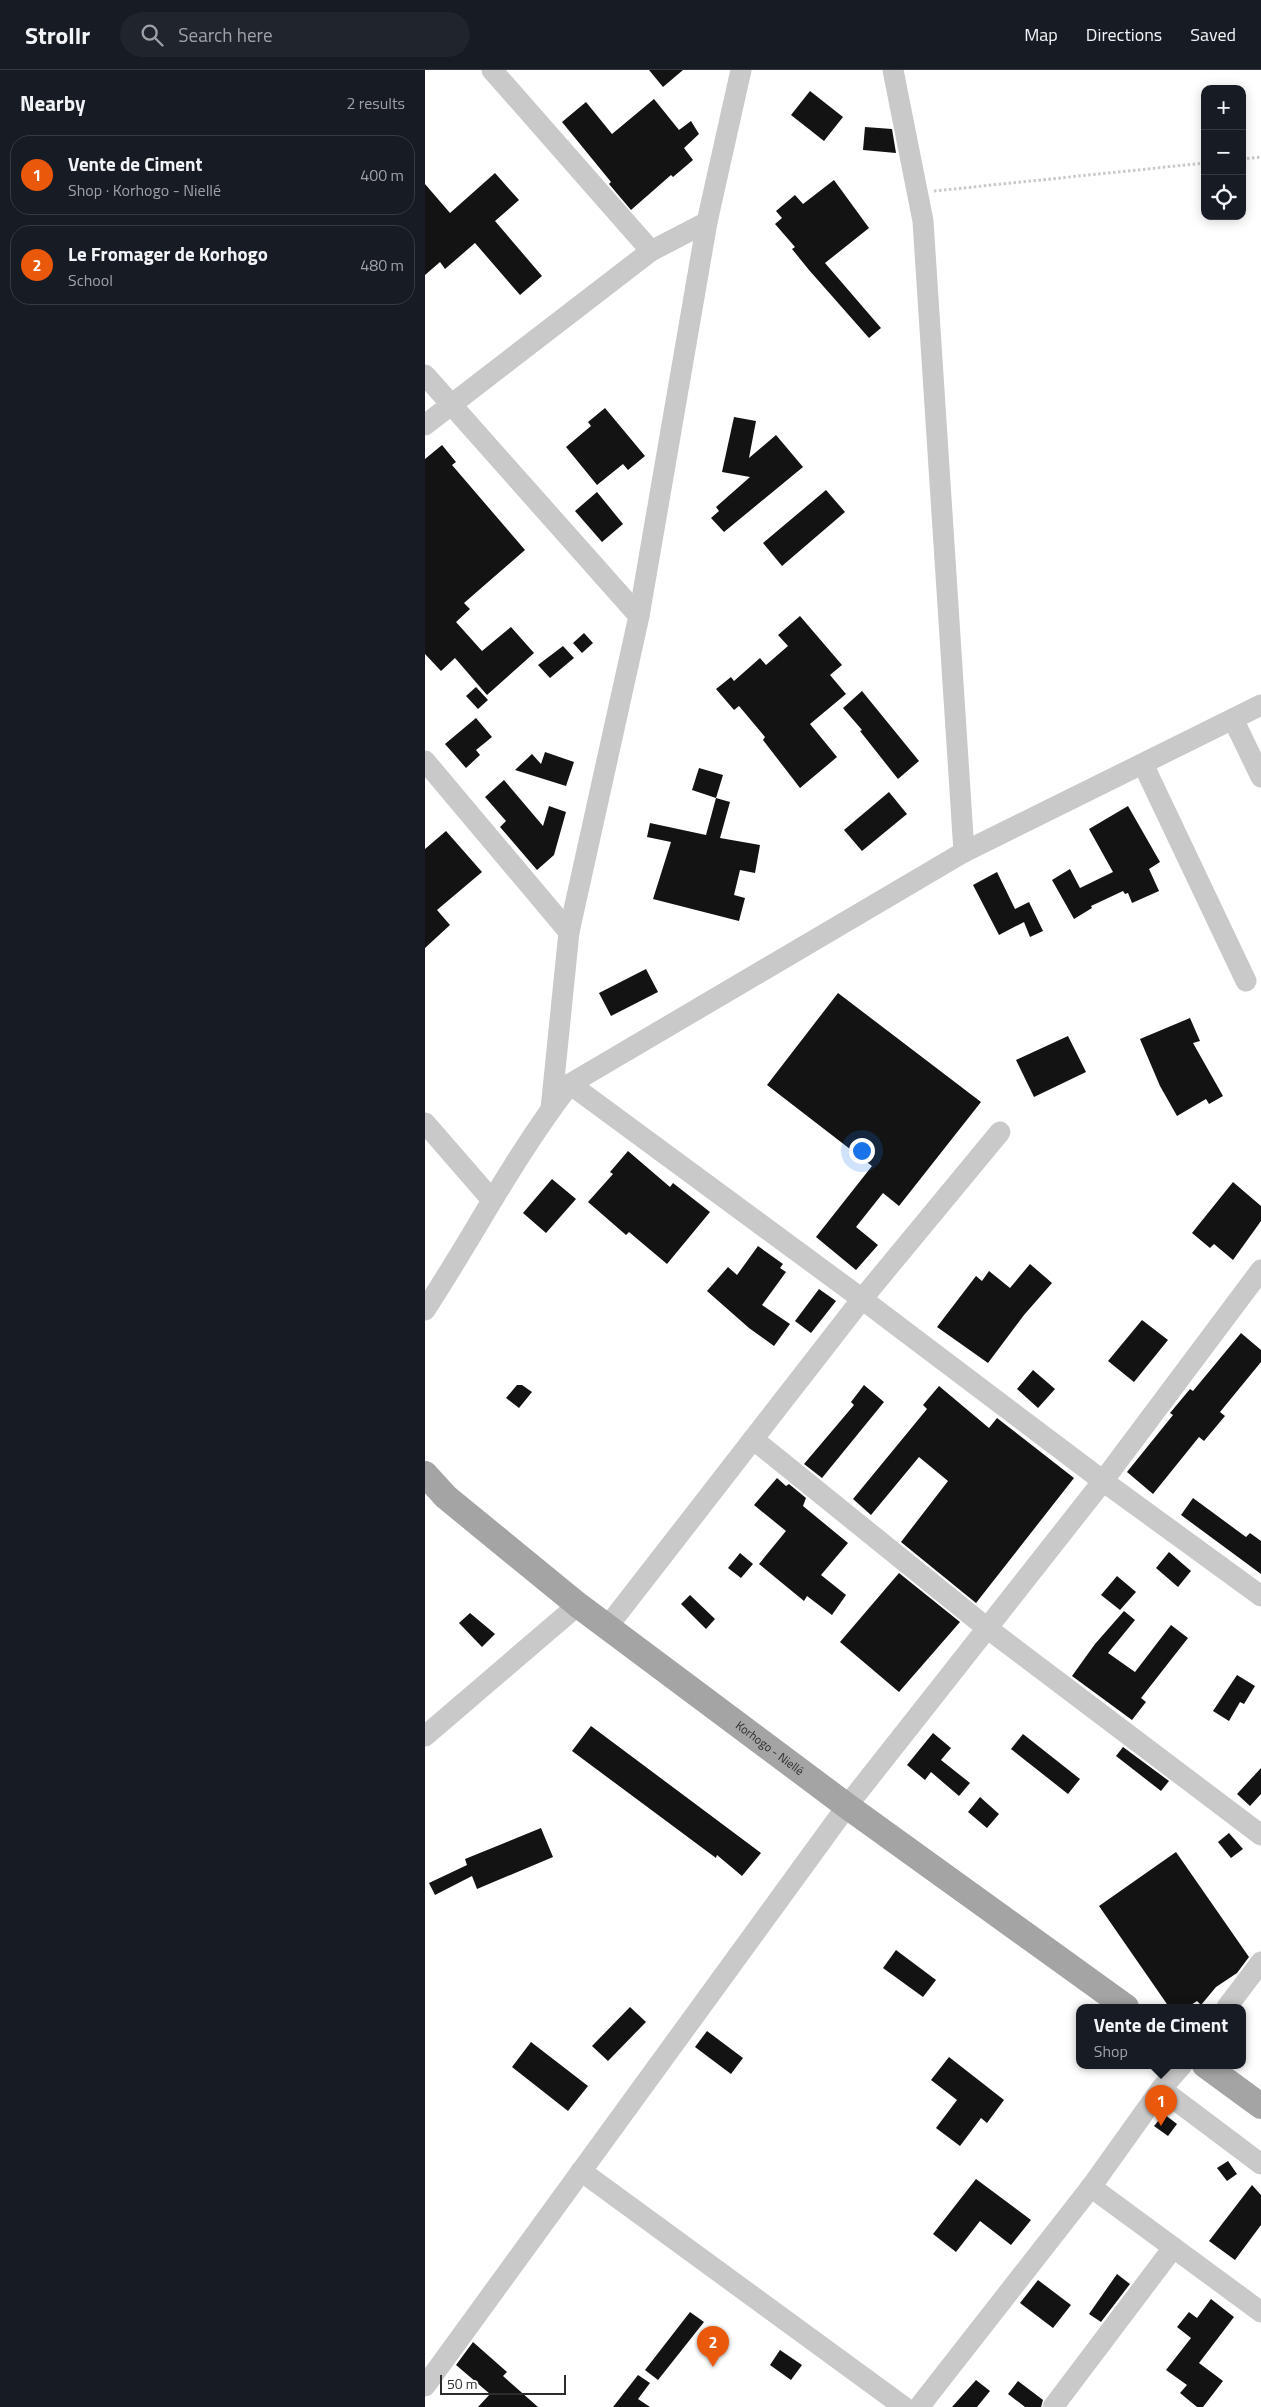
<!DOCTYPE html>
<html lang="en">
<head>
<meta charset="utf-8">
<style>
	:root { --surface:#171b24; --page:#20242c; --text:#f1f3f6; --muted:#9ea1a6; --line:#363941; --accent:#ea580c }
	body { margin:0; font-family:"Titillium Web",sans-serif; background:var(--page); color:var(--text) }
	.controls { position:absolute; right:15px; top:15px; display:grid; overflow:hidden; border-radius:10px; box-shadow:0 2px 12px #0003 }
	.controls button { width:45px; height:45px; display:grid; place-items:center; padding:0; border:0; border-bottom:1px solid var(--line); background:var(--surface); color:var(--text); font:25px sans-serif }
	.scale { position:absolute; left:15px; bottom:12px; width:126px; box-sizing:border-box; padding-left:5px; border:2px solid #2c2c2c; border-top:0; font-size:14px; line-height:18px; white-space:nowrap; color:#2c2c2c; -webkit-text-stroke:4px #fff; paint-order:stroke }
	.you { position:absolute; left:436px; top:1080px; width:18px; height:18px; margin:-12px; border:4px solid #fff; border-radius:50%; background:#1a73e8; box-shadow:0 0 0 8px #1a73e833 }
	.badge { display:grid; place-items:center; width:32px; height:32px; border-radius:50%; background:var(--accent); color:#fff; font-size:16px; font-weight:700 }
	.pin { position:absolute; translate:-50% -41px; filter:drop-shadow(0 1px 2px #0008) }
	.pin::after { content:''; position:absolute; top:26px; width:18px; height:15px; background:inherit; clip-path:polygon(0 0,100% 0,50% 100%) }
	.popup { position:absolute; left:651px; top:1934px; width:170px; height:65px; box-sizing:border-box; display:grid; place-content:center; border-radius:10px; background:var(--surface); filter:drop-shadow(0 1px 4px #0005); font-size:16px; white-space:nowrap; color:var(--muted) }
	.popup b { font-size:19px; color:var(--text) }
	.popup::after { content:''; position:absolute; left:50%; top:100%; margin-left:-10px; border:10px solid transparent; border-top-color:var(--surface) }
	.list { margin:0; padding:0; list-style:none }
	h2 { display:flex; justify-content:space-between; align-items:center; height:65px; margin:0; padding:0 20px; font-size:21px }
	h2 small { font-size:16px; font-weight:400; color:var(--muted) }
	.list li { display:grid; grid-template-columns:32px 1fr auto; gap:15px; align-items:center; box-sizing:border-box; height:80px; margin:0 10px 10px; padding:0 10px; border:1px solid var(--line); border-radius:20px }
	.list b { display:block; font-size:19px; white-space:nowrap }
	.list p { margin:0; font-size:16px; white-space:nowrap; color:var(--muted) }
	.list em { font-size:16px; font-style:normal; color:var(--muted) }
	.icon { flex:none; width:28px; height:28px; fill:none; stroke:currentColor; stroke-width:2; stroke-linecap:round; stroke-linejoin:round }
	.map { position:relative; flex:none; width:836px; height:2337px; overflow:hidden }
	header { display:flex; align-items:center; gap:30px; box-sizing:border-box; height:70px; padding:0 25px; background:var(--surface); border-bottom:1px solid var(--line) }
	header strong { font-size:24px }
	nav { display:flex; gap:28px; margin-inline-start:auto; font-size:18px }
	.search { width:350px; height:45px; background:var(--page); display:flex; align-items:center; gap:12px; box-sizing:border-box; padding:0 18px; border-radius:28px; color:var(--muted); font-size:19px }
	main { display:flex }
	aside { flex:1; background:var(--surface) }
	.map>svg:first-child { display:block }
	.building { fill:#131313 }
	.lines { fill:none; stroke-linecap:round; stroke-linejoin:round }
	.path { stroke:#c9c9c9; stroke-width:3; stroke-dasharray:2.5 2.5; stroke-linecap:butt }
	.minor { stroke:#c9c9c9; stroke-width:21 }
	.major { stroke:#a4a4a4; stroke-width:26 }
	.labels { text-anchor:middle; stroke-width:5; stroke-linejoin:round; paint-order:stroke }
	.street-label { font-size:12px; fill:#2c2c2c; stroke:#fff }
</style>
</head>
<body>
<header>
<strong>Strollr</strong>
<div class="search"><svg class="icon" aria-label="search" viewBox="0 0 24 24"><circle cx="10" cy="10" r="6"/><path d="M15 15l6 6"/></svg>Search here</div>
<nav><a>Map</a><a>Directions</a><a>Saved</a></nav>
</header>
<main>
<aside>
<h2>Nearby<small>2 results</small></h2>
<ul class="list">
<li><span class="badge">1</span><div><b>Vente de Ciment</b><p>Shop · Korhogo - Niellé</p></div><em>400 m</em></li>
<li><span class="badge">2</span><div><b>Le Fromager de Korhogo</b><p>School</p></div><em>480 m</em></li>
</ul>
</aside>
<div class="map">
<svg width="836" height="2337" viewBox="0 0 836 2337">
	<rect width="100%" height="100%" fill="#fff"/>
	<g class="building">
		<path d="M224,0H258L238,17Z"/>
		<path d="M385,21L418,47L399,71L366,45Z"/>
		<path d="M229,29L254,60L266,51L274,64L259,78L268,90L248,107L246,105L206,140L184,114L186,112L137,52L161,32L187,64Z"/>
		<path d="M440,57L467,59L471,83L438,80Z"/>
		<path d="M70,103L94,130L70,151L117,206L95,225L50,173L20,199L15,192L0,205V114L25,143Z"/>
		<path d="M409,110L444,158L400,193L456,258L444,268L384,200L367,179L370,177L350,154L357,148L351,141L370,125L378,134Z"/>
		<path d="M180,338L220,386L203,400L198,394L172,415L141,377L166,356L163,352Z"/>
		<path d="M309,347L331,351L324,388L351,365L378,397L299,462L286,448L294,441L291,437L325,407L297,402Z"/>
		<path d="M17,375L31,392L27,395L100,480L39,533L45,539L31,552L57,581L86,557L109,583L62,625L30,588L16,601L0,584V389Z"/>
		<path d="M401,420L420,442L357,496L338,473Z"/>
		<path d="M172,422L198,454L177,472L150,441Z"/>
		<path d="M375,546L417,595L405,605L421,624L385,654L412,687L375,718L338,670L340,667L314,636L309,640L291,619L306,607L309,611L335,588L341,595L363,576L353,565Z"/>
		<path d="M159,563L168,573L157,583L148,573Z"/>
		<path d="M138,576L149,588L125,608L113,595Z"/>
		<path d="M51,617L63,630L53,639L41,626Z"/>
		<path d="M437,621L494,691L473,709L435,661L437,660L418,638Z"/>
		<path d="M51,648L67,667L51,680L55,685L41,698L20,674Z"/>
		<path d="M120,682L149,692L141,716L90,700L107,684L116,694Z"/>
		<path d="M274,698L298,705L291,728L267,720Z"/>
		<path d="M79,710L118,756L124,736L141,742L129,785L112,800L75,757L81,751L60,727Z"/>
		<path d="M464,722L482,744L437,781L419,760Z"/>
		<path d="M291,728L305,732L295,768L335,775L330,803L315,800L309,825L320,828L314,851L228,829L246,772L222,767L225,753L281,765Z"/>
		<path d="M703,736L735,792L724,799L734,821L707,833L703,823L700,824L698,821L666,836L667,838L649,849L627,810L645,799L655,818L688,802L664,759Z"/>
		<path d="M21,761L57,802L12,840L25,855L0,878V779Z"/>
		<path d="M572,802L590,839L604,832L618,861L605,867L599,852L574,865L548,815Z"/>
		<path d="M221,899L233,922L186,946L174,923Z"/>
		<path d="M413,923L556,1032L474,1136L458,1123L431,1157L453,1175L431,1200L391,1167L447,1096L342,1015Z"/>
		<path d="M765,948L775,971L768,973L798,1026L784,1034L781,1029L752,1046L735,1016L715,969Z"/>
		<path d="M643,966L661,1002L609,1027L591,990Z"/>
		<path d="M203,1081L245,1117L248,1113L285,1142L242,1194L204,1162L201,1165L163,1132L188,1104L185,1102Z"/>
		<path d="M127,1109L151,1129L121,1163L98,1143Z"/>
		<path d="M808,1112L836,1136V1151L808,1190L789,1174L785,1178L767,1163Z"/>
		<path d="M333,1176L358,1194L355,1198L361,1202L337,1235L365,1254L349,1276L324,1258L282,1221L303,1197L312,1205Z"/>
		<path d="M605,1194L627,1213L599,1245L563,1293L512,1257L551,1206L557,1211L564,1201L585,1218Z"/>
		<path d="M394,1219L411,1231L386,1263L370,1251Z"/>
		<path d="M717,1250L743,1270L709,1312L683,1291Z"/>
		<path d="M816,1263L836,1280V1292L795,1342L800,1346L779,1371L774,1367L728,1424L702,1402L748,1345L745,1343L765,1319L768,1321Z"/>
		<path d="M608,1300L630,1319L613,1338L592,1319Z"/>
		<path d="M92,1315H97L107,1322L94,1338L81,1328Z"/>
		<path d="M439,1315L459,1332L397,1408L379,1394L429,1335L426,1332Z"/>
		<path d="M514,1316L564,1358L572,1348L649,1408L551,1533L476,1472L523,1411L494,1387L446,1445L428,1429L502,1339L498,1335Z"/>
		<path d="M352,1408L361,1416L364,1414L381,1428L378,1436L423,1473L396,1505L421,1525L407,1545L382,1526L379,1531L334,1494L361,1461L329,1435Z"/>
		<path d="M768,1428L821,1467L825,1463L836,1471V1504L756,1445Z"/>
		<path d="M744,1482L766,1501L753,1517L731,1498Z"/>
		<path d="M315,1483L328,1494L316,1508L303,1498Z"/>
		<path d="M474,1503L535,1552L474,1622L415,1572Z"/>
		<path d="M692,1506L711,1522L695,1540L676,1525Z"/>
		<path d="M265,1525L290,1549L281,1559L256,1534Z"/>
		<path d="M699,1541L710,1550L683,1583L710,1602L746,1555L763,1568L716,1628L721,1632L707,1650L647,1606L670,1574Z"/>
		<path d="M45,1543L70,1564L57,1577L34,1553Z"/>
		<path d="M812,1605L830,1616L819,1634L815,1632L804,1651L788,1641Z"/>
		<path d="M166,1656L336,1783L317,1806L292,1785L291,1788L147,1681Z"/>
		<path d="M508,1663L526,1678L516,1690L545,1713L534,1726L506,1702L500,1710L482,1695Z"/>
		<path d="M598,1664L655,1709L643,1724L586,1679Z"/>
		<path d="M698,1677L744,1711L736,1721L691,1686Z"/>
		<path d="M836,1698V1724L825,1736L812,1724Z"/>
		<path d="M555,1727L574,1744L562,1758L543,1742Z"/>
		<path d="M116,1758L128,1787L52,1819L47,1806L10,1825L4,1813L42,1795L40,1789Z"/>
		<path d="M804,1763L818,1779L806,1788L793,1772Z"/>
		<path d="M751,1782L824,1887L812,1903L791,1917L776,1935L772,1931L763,1937H744L674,1836Z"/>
		<path d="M471,1880L511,1910L498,1927L458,1898Z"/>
		<path d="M205,1937L221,1952L183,1991L167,1976Z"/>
		<path d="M282,1961L318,1988L306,2004L270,1977Z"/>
		<path d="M106,1972L163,2016L143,2041L87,1997Z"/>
		<path d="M524,1987L579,2030L562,2053L556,2048L535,2076L511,2058L532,2030L506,2010Z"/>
		<path d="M739,2044L752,2054L743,2066L729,2056Z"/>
		<path d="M803,2091L812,2104L802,2111L792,2098Z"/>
		<path d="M551,2109L606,2150L586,2175L555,2151L531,2182L508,2164Z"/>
		<path d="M827,2115L836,2125V2155L810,2190L784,2171Z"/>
		<path d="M692,2204L705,2214L676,2252L664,2244Z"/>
		<path d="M613,2210L646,2235L628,2258L595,2233Z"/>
		<path d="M786,2229L809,2247L774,2293L798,2311L778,2337H772L755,2323L762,2315L741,2300L766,2268L752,2257L764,2242L772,2248Z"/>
		<path d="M265,2242L279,2252L233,2310L220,2300Z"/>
		<path d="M48,2272L82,2302L78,2306L113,2337H53L65,2324L31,2295Z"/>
		<path d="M355,2280L377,2295L366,2310L345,2295Z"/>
		<path d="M213,2305L225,2313L213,2329L225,2337H188Z"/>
		<path d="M551,2310L565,2321L552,2337H527Z"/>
		<path d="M593,2311L618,2330L616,2337H600L583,2324Z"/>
	</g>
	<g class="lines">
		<g class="path">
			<path d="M817,89L836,87"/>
			<path d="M509,121L780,93"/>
		</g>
		<g class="minor">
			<path d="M67,0L226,181"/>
			<path d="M468,0L498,151L539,782"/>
			<path d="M0,305L214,546"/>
			<path d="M0,355L226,181L282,152"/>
			<path d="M808,649L836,707"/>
			<path d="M0,691L144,862"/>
			<path d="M718,694L821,911"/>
			<path d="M145,1014L437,1229L678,1411L836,1526"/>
			<path d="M126,1039L144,862L214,546L282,152L316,0"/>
			<path d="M0,1053L67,1130"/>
			<path d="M0,1240C49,1165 90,1085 145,1014L539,782L836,635"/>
			<path d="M328,1369L562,1558L836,1765"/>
			<path d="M183,1556L437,1229L575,1062"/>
			<path d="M0,1666L153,1535"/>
			<path d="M802,1937L836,1892"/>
			<path d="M736,2019L836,2094"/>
			<path d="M156,2101L479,2337"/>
			<path d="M666,2117L836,2242"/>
			<path d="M0,2316L422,1736L678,1411L836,1200"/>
			<path d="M494,2337L666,2117L736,2019L757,1995"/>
			<path d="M628,2337L748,2178"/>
		</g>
		<g class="major">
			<path id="s1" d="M0,1404L21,1427L153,1535L422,1736L701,1937"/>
			<path d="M780,1995L836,2036"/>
		</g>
	</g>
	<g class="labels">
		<g class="street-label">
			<text dy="4" stroke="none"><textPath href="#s1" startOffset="441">Korhogo - Niellé</textPath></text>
		</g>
	</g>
</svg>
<div class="controls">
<button>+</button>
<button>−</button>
<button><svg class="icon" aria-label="locate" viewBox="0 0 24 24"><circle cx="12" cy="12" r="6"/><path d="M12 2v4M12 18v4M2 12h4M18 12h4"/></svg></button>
</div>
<div class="scale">50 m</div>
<div class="you"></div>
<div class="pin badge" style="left:736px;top:2056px">1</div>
<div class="popup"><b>Vente de Ciment</b>Shop</div>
<div class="pin badge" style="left:288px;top:2297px">2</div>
</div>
</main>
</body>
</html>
